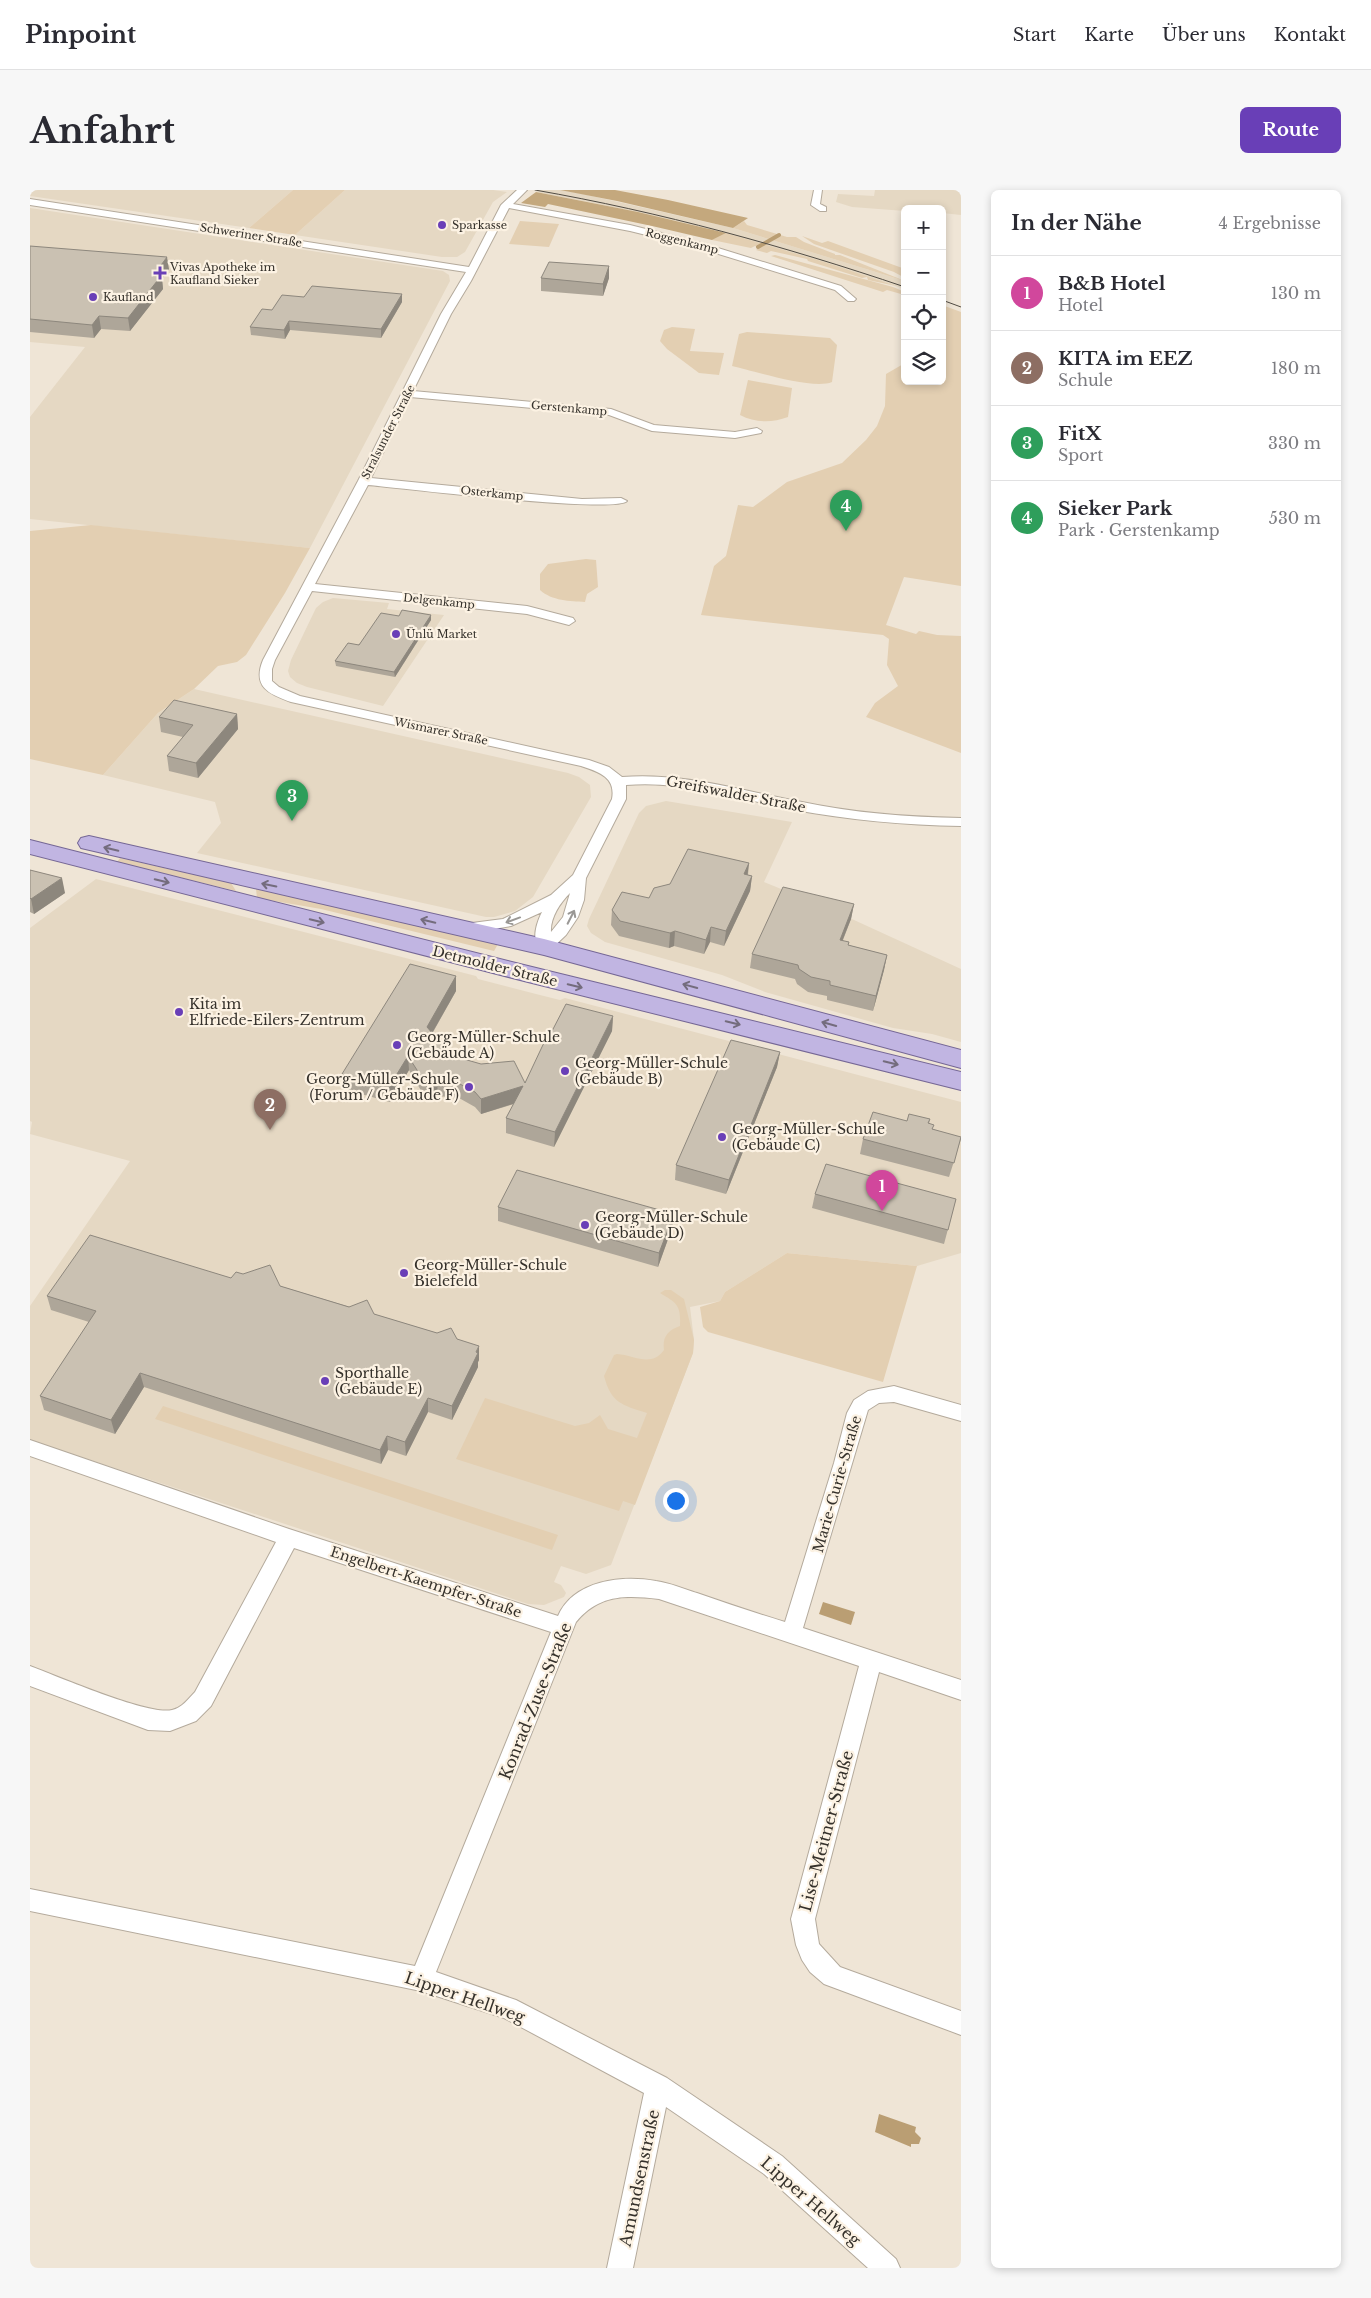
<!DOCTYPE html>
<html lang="de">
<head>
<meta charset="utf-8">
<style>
	:root { --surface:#fff; --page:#f7f7f7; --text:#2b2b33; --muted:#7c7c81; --line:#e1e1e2; --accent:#693fb7 }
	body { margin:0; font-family:"Libre Baskerville",serif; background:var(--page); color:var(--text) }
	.controls { position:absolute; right:15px; top:15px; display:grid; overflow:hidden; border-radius:8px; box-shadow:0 2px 8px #0003 }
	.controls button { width:45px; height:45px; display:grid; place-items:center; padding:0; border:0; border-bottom:1px solid var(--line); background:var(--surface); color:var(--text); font:25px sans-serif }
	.you { position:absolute; left:645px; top:1310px; width:18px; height:18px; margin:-12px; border:4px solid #fff; border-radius:50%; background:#1a73e8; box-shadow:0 0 0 8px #1a73e833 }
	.badge { display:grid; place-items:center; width:32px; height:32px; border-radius:50%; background:var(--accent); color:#fff; font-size:16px; font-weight:700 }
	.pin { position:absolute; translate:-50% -41px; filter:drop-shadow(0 1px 2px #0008) }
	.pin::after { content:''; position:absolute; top:26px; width:18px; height:15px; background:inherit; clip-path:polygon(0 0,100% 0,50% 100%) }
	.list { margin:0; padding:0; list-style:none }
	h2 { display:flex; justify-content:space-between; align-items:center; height:65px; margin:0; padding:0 20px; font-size:21px }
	h2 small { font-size:16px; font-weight:400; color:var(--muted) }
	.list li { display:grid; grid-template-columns:32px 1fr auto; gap:15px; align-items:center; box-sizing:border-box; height:75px; padding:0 20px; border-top:1px solid var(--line) }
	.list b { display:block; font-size:19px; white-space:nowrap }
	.list p { margin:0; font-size:16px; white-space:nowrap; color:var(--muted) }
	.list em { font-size:16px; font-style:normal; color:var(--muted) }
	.icon { flex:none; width:28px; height:28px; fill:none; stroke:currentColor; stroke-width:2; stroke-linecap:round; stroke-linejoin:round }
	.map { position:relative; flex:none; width:931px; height:2078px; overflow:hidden; border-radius:8px }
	header { display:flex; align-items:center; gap:30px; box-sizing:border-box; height:70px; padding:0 25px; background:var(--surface); border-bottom:1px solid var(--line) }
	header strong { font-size:24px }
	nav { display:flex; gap:28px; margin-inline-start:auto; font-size:18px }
	.intro { display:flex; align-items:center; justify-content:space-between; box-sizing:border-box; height:120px; padding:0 30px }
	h1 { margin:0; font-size:35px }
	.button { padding:12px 22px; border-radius:8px; background:var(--accent); color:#fff; font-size:18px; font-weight:700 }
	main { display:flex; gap:30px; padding:0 30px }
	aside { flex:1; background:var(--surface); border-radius:8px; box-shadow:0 2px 8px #0003 }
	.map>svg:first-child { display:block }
	.built { fill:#e5d8c3 }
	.green { fill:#e3cfb2 }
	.forest { fill:#c4a87d }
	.water { fill:#ba9e73 }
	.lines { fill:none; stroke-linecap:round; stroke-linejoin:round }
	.stream { stroke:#ba9e73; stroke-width:4 }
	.street-casing { stroke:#b4aa9c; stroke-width:2 }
	.primary-casing { stroke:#756795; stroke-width:2 }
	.street { fill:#fff; fill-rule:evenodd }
	.primary { fill:#c1b5e2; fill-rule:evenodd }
	.tram { stroke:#514c44; stroke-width:1 }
	.wall { fill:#aea699 }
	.shaded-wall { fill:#8d877d }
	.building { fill:#cac1b2; stroke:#8d877d }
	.oneway { stroke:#746c7d }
	.oneway2 { stroke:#9a9895 }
	.poi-dot { fill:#693fb7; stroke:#fcf2e3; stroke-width:2 }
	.labels { text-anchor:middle; stroke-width:4.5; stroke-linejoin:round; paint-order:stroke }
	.far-poi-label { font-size:11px; fill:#35312b; stroke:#fcf2e3; text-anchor:start }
	.far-street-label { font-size:11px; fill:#35312b; stroke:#fcf2e3 }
	.street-label { font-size:14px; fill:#35312b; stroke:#fcf2e3 }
	.poi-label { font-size:14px; fill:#35312b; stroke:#fcf2e3; text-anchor:start }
	.near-street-label { font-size:16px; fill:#35312b; stroke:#fcf2e3 }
</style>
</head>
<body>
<header>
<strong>Pinpoint</strong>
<nav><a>Start</a><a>Karte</a><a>Über uns</a><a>Kontakt</a></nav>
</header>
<div class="intro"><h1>Anfahrt</h1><a class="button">Route</a></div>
<main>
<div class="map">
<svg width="931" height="2078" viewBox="0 0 931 2078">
	<rect width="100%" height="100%" fill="#efe5d6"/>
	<g class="built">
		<path d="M0,0H263L219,38L0,6Z"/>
		<path d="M315,0H463L477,2L463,12L435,62L427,67H412L265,45Z"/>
		<path d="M508,0H530L553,4L703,38L875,91V99L696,43L608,22L506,2Z"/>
		<path d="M845,0H931V25L912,23V19H875V21L822,17L806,12L808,4L844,6Z"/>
		<path d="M0,18L413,81L419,85L420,91L280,358L0,329V227L55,157L0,152Z"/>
		<path d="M303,408L359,413L357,419L414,425L353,516L277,497L267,493L260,487L258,481L261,470L286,418L293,412Z"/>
		<path d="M164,499L538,583L549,587L560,595L561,607L503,707L485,721L464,727H456L167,663L191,633L185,612L73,585L128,523Z"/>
		<path d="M636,611L762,632L734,692L800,719L931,779V852L902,844L863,838L735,802L692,785L575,752L561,743L557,736L559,729L609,623L616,616Z"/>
		<path d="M66,689L446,786L448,789L506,804L530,810L535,808L931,912V1063L887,1076L757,1063L695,1102L690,1111L660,1117L664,1150L663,1163L581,1375L556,1384L531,1376L524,1392L531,1395L536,1403L534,1407L514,1415L498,1414L0,1250V1116L100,971L0,944L2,932L0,931V738Z"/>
	</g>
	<g class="green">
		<path d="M263,0H315L265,45L219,38Z"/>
		<path d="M490,31L529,34L519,57L479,54Z"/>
		<path d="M714,31L717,35L757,47H766L774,52L805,64V65H810L875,91L703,38Z"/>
		<path d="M696,43L794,72L866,96L838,90L837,87L832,88L778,71L777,69L741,61L737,63L726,60L729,58L725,56L721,58L682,50Z"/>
		<path d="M772,46L792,53L798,51L875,79V88L864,82L784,54Z"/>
		<path d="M745,65L863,97L875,102L871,104L857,100L853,102L741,66Z"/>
		<path d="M912,115L931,122V396L874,387L856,435L886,444L889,441L907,445L931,446V563L836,527L845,513L868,496L857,475L859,449L853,445L671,425L684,376L696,366L708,315L723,317L757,292L812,273L836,250L847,236L855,216L856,184L875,173V191H912Z"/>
		<path d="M642,137L665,139L660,161L694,163L689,185L669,183L637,159L630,151L634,140Z"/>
		<path d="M717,142L800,148L807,155L802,192C783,200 724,181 702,176L709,144Z"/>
		<path d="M718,190L762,198L758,227C742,233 725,233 710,225Z"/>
		<path d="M61,335L280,358L255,403L216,465L207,472L188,476L164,499L128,523L73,585L0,569V341Z"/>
		<path d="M556,369L566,370L568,397L557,404L555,412C540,411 522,411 510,400V384L518,374Z"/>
		<path d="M90,668L201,693L206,701L87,672Z"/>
		<path d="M226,699L468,754L464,761L291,719L227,708Z"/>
		<path d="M757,1063L887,1076L853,1192L678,1142L673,1137L670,1117L690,1111L695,1102Z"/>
		<path d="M635,1100H641L654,1109L664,1150L663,1163L605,1315L593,1311L589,1321L426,1269L455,1208L545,1236L559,1233L570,1225L578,1239L607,1248L617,1223C592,1215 581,1213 574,1186L584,1165L587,1164C604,1165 621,1178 634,1160C632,1147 638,1140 650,1136C651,1115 647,1113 630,1103Z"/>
		<path d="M133,1216L528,1345L522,1360L125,1229Z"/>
	</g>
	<g class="forest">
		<path d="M530,0H585L638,10L718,28L703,38L587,11Z"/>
		<path d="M506,2L608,22L696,43L682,50L622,36L518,14L515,17L491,13Z"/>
	</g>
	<g class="water">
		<path d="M793,1412L825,1422L821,1435L789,1424Z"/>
		<path d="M849,1924L886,1937L885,1942L891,1948L889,1954H881V1957L845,1942Z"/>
	</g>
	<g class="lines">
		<path class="stream" d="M728,57L749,45"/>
		<g class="street-casing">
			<g id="street">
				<path d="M487,0H497L483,14L600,35L675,54L811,96L826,109L824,111H818L805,100L669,58L600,41L479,18L441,91L421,124L383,201L581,219L624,235L705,242L727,238L732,241L731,243L705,248L622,241L579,225L380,207L341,288L552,309L591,308L597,311C584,324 370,298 338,295L285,394L497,416L543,428L545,431L539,435L497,424L282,401L245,470L242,479V491L249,497L270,506L559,570L579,577L592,587C653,582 712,601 772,612C824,623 878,627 931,628V636C875,635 820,630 765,620C709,609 653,590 596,595V609L556,688L554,710L548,727L536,745L519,761H509C502,749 506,734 512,722L481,736L434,744L429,742L426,739L429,736L434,734L473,729L521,705L543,685L582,609C586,587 569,582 551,576L261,512C239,504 222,497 233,470L328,291L411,124L436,82L0,15V9L439,77L471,15ZM540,703L533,727L521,742C520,728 530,713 540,703Z"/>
				<path d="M784,0H792L790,14L796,17V21H790L781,15Z"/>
				<path d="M864,1196L931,1215V1231L864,1212L849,1213L838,1220L773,1438L931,1490V1510L849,1482L785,1729L789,1754L810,1777L931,1821V1845L794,1794L780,1782L772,1770L766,1755L761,1729L829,1476L629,1409C596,1405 569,1404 546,1432L406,1782L486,1810L637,1888L752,1966L866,2069L870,2078H838L734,1984L636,1917L603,2078H577L614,1903L474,1828L391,1801L0,1721V1699L385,1776L521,1442L264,1358L181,1516L166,1531L140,1541L118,1540L0,1496V1476C27,1486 119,1526 142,1520C152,1518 158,1509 165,1502L246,1352L0,1266V1250L259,1339L528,1426C544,1390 592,1385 626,1391C640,1393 654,1399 667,1403C696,1413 725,1423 755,1432L804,1273L817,1223L824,1210L838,1201Z"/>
			</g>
		</g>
		<g class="primary-casing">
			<g id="primary">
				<path d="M59,646L514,749L931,860V878L514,765L51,658L48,653L51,648Z"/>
				<path d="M0,650L498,776L931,882V900L498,792L0,664Z"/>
			</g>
		</g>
		<use href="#street" class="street"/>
		<use href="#primary" class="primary"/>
		<g class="tram">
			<path d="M505,0C631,22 754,56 875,97"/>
			<path d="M912,110L931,117"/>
		</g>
	</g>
	<g class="wall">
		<path d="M0,56L139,79L132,89L133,99L100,141L71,139L64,148L0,142Z"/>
		<path d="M579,76V88L573,106L511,101V88Z"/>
		<path d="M372,104V112L351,148L260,140L255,149L221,145L220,137L242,120L274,107Z"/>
		<path d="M401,425V430L365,487L306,476L305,471L369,426Z"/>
		<path d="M207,524L208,539L168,588L139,581L137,566L153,547L131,542L129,527Z"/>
		<path d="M719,673L718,685L722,686L720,701L694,756L680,752L674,764L644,756L639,758L589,746L581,735L582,720L619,708L640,694Z"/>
		<path d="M0,680L35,703L4,724L0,722Z"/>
		<path d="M824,714L821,729L813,750L818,755L857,765L854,780L843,821L797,810V806L778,802L767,794L765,789L720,778L722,764Z"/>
		<path d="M426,786V801L402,844L415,858L430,868L495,893L521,843L583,826L582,841L524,957L476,943V928L484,914L451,924L445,917L429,908L408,906L396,909L379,880L360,912L313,899L312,884Z"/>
		<path d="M750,862L747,877L696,1004L645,990L646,975Z"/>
		<path d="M900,929L899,934L903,939L931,949L919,987L830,964L833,949L877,931Z"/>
		<path d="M785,1004L926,1009L914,1054L782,1018Z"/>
		<path d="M468,1017L644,1024L642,1038L628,1077L468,1031Z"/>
		<path d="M201,1088L250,1096L427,1149L449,1170L448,1172V1177L422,1230L398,1222L376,1266L358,1260L351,1274L114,1197L85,1244L14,1220L10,1206L59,1132L21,1120L17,1106Z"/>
	</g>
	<g class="shaded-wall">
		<path d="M137,67L139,79L132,89L133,99L100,141L98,128L123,86Z"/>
		<path d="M579,76V88L573,106V94Z"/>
		<path d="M372,104V112L351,148V139Z"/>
		<path d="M69,126L71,139L64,148L62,135Z"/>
		<path d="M259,131L260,140L255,149L254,140Z"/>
		<path d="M401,425V430L365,487L364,482Z"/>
		<path d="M207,524L208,539L168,588L166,573Z"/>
		<path d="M719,673L717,688L714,684Z"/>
		<path d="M722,686L720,701L694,756L696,741Z"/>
		<path d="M32,688L35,703L4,724L1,709Z"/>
		<path d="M824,714L821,729L807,764L810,750Z"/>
		<path d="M681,737L680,752L674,764L676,750Z"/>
		<path d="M645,741L644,756L639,758L640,743Z"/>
		<path d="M857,765L854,780L843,821L846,806Z"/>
		<path d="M426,786V801L397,852V837Z"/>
		<path d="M583,826L582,841L524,957L525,942Z"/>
		<path d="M750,862L747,877L696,1004L699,990Z"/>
		<path d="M378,866L379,880L360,912L359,897Z"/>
		<path d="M407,892L408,906L396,909V894Z"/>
		<path d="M493,896L492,911L451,924V909Z"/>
		<path d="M644,1024L642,1038L628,1077L629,1063Z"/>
		<path d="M449,1156V1170L448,1172V1177L422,1230V1216Z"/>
		<path d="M110,1183L114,1197L85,1244L81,1230Z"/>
		<path d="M398,1208V1222L376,1266L375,1252Z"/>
		<path d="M357,1246L358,1260L351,1274L350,1260Z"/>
	</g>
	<g class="building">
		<path d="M0,56L137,67L123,86H131L98,128L69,126L62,135L0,129Z"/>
		<path d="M519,72L579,76L573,94L511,88Z"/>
		<path d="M282,96L372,104L351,139L259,131L254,140L220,137L232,119L242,120L252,105L274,107Z"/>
		<path d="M372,420L401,425L364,482L305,471L318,453L329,455L351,423L369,426Z"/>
		<path d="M144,510L207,524L166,573L137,566L163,535L129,527Z"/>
		<path d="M658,659L719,673L714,684L722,686L696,741L681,737L676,750L645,741L640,743L590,731L582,720L592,702L619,708L624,698L640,694Z"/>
		<path d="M0,680L32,688L1,709L0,708Z"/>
		<path d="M753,697L824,714L810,750L819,752L818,755L857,765L846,806L800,795V791L781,787L769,779L768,775L722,764Z"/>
		<path d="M380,774L426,786L397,837L415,858L430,868L451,874L484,871L495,893L519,842L521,843L536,814L583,826L525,942L476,928L493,896L451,909L445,902L428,893L407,892L396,894L378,866L359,897L312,884Z"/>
		<path d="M701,850L750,862L699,990L646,975Z"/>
		<path d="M843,922L877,931L879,924L900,929L898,933L904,935L902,939L931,947L924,973L833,949Z"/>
		<path d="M796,974L926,1009L918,1040L785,1004Z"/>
		<path d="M487,980L644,1024L629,1063L468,1017Z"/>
		<path d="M60,1045L201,1088L206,1082L213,1084L240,1075L250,1096L319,1117L337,1110L344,1124L407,1143L421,1138L427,1149L449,1156L446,1162L448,1163L422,1216L398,1208L375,1252L357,1246L350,1260L110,1183L81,1230L10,1206L66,1121L17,1106Z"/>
	</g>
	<defs><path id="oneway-shaft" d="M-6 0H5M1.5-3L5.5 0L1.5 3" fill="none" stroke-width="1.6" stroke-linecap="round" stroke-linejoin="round" transform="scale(1.25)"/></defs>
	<g class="oneway">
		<use href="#oneway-shaft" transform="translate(81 659) rotate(-167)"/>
		<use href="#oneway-shaft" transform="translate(132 691) rotate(14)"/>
		<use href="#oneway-shaft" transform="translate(239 695) rotate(-168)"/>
		<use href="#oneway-shaft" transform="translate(287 731) rotate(14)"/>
		<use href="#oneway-shaft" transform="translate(398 731) rotate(-167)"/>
		<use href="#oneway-shaft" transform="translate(545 796) rotate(13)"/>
		<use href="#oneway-shaft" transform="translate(660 796) rotate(-165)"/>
		<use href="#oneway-shaft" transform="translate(703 833) rotate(14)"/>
		<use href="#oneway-shaft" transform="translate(799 834) rotate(-164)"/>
		<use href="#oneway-shaft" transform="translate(861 873) rotate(14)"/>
	</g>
	<g class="oneway2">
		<use href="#oneway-shaft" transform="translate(541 727) rotate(-63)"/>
		<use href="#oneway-shaft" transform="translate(483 730) rotate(160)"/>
	</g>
	<g class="poi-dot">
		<circle cx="412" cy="35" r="5"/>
		<path d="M127.5 75.5h5v5h5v5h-5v5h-5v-5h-5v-5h5z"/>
		<circle cx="63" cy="107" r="5"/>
		<circle cx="366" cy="444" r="5"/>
		<circle cx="149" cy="822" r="5"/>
		<circle cx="367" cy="855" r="5"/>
		<circle cx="535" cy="881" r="5"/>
		<circle cx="439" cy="897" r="5"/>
		<circle cx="692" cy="947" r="5"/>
		<circle cx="555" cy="1035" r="5"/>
		<circle cx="374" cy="1083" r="5"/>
		<circle cx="295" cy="1191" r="5"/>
	</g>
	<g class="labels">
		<g class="far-poi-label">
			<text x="422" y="39">Sparkasse</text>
			<text x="140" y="81">Vivas Apotheke im<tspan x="140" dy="13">Kaufland Sieker</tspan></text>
			<text x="73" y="111">Kaufland</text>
			<text x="376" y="448">Ünlü Market</text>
		</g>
		<g class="far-street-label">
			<text transform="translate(221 45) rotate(9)" y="4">Schweriner Straße</text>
			<text transform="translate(652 51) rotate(14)" y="4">Roggenkamp</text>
			<text transform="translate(539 218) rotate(5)" y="4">Gerstenkamp</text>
			<text transform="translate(358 242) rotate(-63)" y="4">Stralsunder Straße</text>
			<text transform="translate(462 303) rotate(6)" y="4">Osterkamp</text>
			<text transform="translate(409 411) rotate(6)" y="4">Delgenkamp</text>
			<text transform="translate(411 541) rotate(12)" y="4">Wismarer Straße</text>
		</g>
		<g class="street-label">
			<text transform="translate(706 604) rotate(11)" y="5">Greifswalder Straße</text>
			<text transform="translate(465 776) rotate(14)" y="5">Detmolder Straße</text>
			<text transform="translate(807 1294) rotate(-74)" y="5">Marie-Curie-Straße</text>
			<text transform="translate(396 1392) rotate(18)" y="5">Engelbert-Kaempfer-Straße</text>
		</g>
		<g class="poi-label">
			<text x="159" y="819">Kita im<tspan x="159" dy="16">Elfriede-Eilers-Zentrum</tspan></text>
			<text x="377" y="852">Georg-Müller-Schule<tspan x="377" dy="16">(Gebäude A)</tspan></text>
			<text x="545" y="878">Georg-Müller-Schule<tspan x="545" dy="16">(Gebäude B)</tspan></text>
			<text x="429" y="894" text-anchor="end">Georg-Müller-Schule<tspan x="429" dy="16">(Forum / Gebäude F)</tspan></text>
			<text x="702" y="944">Georg-Müller-Schule<tspan x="702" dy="16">(Gebäude C)</tspan></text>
			<text x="565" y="1032">Georg-Müller-Schule<tspan x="565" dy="16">(Gebäude D)</tspan></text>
			<text x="384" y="1080">Georg-Müller-Schule<tspan x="384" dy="16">Bielefeld</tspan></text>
			<text x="305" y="1188">Sporthalle<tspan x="305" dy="16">(Gebäude E)</tspan></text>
		</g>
		<g class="near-street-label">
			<text transform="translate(505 1511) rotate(-68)" y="6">Konrad-Zuse-Straße</text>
			<text transform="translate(796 1641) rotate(-75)" y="6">Lise-Meitner-Straße</text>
			<text transform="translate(435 1807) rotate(19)" y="6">Lipper Hellweg</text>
			<text transform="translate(609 1988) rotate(-78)" y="6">Amundsenstraße</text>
			<text transform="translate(781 2011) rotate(41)" y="6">Lipper Hellweg</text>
		</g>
	</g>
</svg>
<div class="controls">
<button>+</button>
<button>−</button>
<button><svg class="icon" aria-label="locate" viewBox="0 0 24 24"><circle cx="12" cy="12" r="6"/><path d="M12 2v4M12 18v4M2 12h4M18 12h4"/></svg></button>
<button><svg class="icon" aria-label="layers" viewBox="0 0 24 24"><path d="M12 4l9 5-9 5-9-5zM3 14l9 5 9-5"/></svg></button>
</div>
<div class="you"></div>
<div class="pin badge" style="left:852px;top:1021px;background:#d1479c">1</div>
<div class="pin badge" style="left:240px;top:940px;background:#8d6e63">2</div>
<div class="pin badge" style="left:262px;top:631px;background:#2e9e5b">3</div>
<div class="pin badge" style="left:816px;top:341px;background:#2e9e5b">4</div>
</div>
<aside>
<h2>In der Nähe<small>4 Ergebnisse</small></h2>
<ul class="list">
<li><span class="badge" style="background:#d1479c">1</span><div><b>B&amp;B Hotel</b><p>Hotel</p></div><em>130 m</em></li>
<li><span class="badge" style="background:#8d6e63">2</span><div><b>KITA im EEZ</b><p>Schule</p></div><em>180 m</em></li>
<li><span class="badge" style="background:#2e9e5b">3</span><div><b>FitX</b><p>Sport</p></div><em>330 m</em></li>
<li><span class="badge" style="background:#2e9e5b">4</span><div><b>Sieker Park</b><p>Park · Gerstenkamp</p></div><em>530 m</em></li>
</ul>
</aside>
</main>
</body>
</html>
